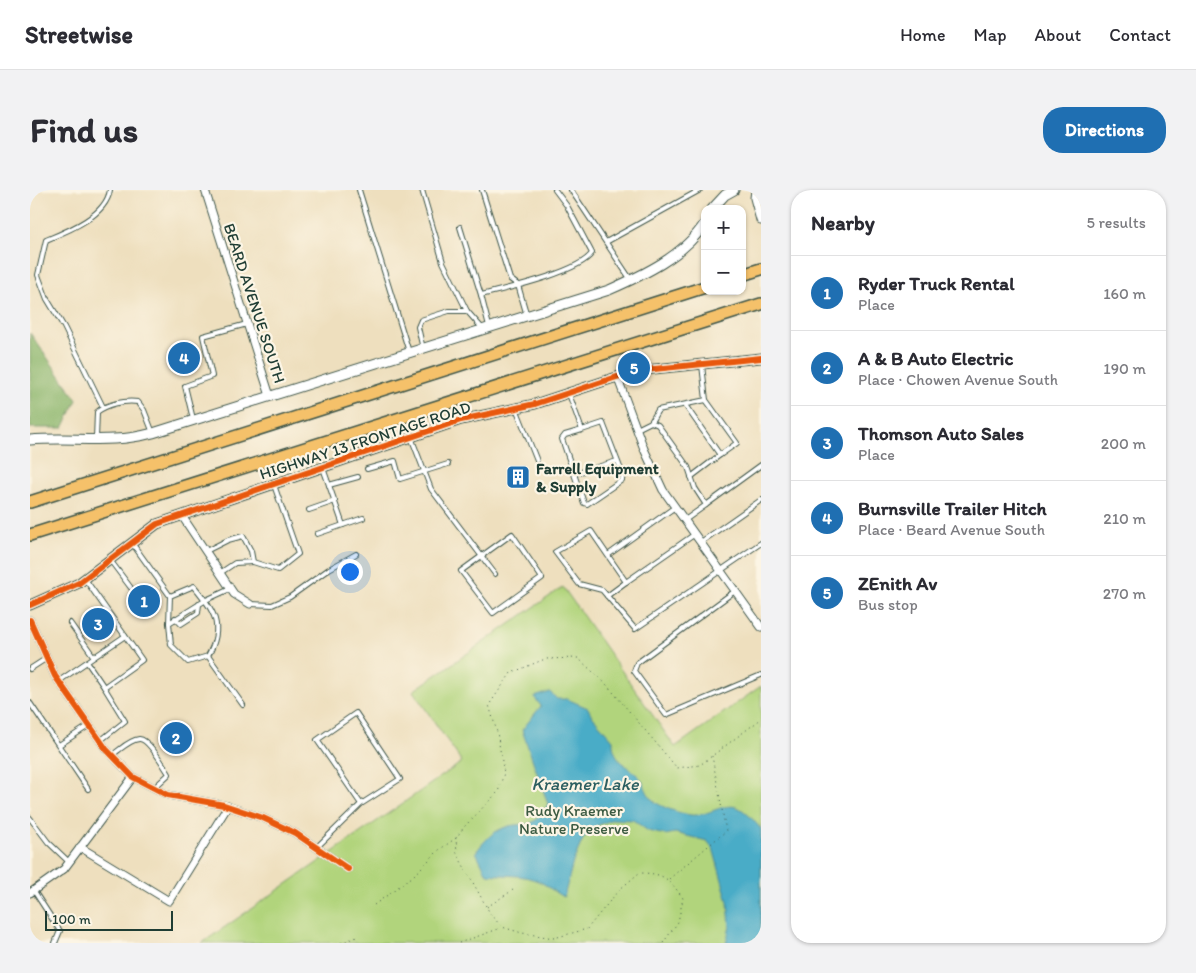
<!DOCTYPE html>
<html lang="en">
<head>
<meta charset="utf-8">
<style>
	:root { --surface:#fff; --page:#f2f2f3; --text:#2b2b33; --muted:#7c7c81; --line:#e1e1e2; --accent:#1f6fb2 }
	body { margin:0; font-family:Itim,sans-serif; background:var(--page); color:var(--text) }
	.controls { position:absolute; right:15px; top:15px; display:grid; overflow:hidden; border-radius:10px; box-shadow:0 1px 4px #0004 }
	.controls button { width:45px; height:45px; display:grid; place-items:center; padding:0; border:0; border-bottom:1px solid var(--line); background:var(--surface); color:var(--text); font:25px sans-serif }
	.scale { position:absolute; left:15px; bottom:12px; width:128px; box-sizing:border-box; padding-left:5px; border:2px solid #1f3d34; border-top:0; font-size:14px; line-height:18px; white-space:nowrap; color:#1f3d34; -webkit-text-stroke:4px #fcf5e5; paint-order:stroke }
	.you { position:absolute; left:319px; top:381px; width:18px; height:18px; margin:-12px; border:4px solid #fff; border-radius:50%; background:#1a73e8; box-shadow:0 0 0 8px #1a73e833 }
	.badge { display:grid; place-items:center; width:32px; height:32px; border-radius:50%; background:var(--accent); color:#fff; font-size:16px; font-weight:700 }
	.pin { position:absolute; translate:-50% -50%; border:2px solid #fff; box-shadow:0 1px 5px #0006 }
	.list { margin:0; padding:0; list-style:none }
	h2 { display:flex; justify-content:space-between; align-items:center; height:65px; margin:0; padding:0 20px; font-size:21px }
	h2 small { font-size:16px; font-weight:400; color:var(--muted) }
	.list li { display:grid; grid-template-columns:32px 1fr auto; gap:15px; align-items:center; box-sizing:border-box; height:75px; padding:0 20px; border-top:1px solid var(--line) }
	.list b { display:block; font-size:19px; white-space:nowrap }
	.list p { margin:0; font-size:16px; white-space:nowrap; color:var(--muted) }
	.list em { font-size:16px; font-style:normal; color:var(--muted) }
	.map { position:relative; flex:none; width:731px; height:753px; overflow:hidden; border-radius:20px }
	header { display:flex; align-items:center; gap:30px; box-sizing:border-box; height:70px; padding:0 25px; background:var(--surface); border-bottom:1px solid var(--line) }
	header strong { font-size:24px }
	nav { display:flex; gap:28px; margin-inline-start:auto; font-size:18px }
	.intro { display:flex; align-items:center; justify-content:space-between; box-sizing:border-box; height:120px; padding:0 30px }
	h1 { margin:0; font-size:35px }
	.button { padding:12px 22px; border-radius:20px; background:var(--accent); color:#fff; font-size:18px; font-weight:700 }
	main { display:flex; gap:30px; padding:0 30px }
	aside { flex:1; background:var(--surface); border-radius:20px; box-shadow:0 1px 4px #0004 }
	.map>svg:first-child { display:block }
	.green { fill:#b1d47c; stroke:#688858 }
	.forest { fill:#8cb66c; stroke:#567a50 }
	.water { fill:#48acc7; stroke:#34747e }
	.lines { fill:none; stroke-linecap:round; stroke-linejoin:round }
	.service-casing { stroke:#3e5549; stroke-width:6 }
	.minor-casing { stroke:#3e5549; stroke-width:9 }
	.tertiary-casing { stroke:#3e5549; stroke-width:11 }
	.trunk-casing { stroke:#3e5549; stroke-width:14 }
	.path { stroke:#3e5549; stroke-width:1; stroke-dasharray:1 4; stroke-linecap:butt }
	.service { stroke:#fff; stroke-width:4 }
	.minor { stroke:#fff; stroke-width:7 }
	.tertiary { stroke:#fff; stroke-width:9 }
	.trunk { stroke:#f5c16b; stroke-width:11 }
	.cycleway-casing { stroke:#fcf5e5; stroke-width:9 }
	.cycleway { stroke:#e8590c; stroke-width:6 }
	.labels { text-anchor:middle; stroke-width:4.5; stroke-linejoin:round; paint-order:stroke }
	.street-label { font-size:16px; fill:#1f3d34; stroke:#fcf5e5 }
	.poi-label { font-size:16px; font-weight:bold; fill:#1f3d34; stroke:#fcf5e5; text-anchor:start }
	.park-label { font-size:16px; fill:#3c5b42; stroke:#fcf5e5 }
	.water-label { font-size:18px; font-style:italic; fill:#2b5e60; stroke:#fcf5e5 }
</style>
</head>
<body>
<header>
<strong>Streetwise</strong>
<nav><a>Home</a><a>Map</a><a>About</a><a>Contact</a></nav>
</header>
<div class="intro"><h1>Find us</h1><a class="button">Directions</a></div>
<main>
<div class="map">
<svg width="731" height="753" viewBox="0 0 731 753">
	<rect width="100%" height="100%" fill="#fcf5e5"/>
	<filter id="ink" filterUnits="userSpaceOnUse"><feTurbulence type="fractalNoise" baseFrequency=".02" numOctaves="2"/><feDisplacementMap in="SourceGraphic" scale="10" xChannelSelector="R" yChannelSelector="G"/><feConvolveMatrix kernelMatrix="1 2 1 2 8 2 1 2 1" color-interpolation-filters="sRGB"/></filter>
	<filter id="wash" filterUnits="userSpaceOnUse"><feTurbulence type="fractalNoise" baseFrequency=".0096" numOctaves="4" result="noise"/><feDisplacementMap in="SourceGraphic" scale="20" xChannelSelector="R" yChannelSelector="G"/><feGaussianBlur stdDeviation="1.12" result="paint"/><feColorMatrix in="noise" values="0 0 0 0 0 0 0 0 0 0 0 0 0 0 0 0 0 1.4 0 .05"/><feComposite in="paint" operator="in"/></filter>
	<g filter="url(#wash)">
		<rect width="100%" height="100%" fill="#eedfbe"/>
		<path class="green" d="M533,397L645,557L731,496V753H172L432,572L383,501Z"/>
		<path class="forest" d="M0,143L47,210L33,238H0Z"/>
		<path class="water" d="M520,502L527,509H537L558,518L562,526L583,550C582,568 595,574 607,585C617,593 614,608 632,616C640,620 653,624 661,625C678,627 694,611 709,618C717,622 725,632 731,639V753H696L700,736L698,712L683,658L677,651L645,643L635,645L618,641L603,630L583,629L564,637L553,649L543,672L534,707C524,703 519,696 510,692C494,684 475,686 457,684L446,662C452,654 460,644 469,640C494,627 498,647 518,614L492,540L511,516L504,507Z"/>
	</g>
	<g filter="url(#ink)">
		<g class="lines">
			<g class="service-casing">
				<g id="service">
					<path d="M329,0L379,162"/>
					<path d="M392,0L413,72L437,121"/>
					<path d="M452,0L480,89L488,95L497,126"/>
					<path d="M541,0L601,90"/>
					<path d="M430,37L451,105"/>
					<path d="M576,52L670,0"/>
					<path d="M459,136L451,105C475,99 550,82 562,63L537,16L525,0"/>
					<path d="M393,159L388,137L391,130L419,121H437L452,138"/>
					<path d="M539,204L552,240L535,245L532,249L554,313L557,314L592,290L593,285L573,233L552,240"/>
					<path d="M655,215L690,265L707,253L676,210"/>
					<path d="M73,217L34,137L17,109L8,85L16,50C38,41 76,26 80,0"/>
					<path d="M486,218L507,271"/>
					<path d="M163,229L155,196L182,186L173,146L217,134"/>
					<path d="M621,232L628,235L658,277L665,298L676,315L655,330"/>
					<path d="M607,239L621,232L628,220L676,210L672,175"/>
					<path d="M381,247L401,299L465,384"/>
					<path d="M66,249L67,222C77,214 95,210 108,212L114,220L123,243"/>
					<path d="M293,278L313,335L333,328"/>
					<path d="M337,279L365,271L370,289L418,274"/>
					<path d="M544,284L587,271"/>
					<path d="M661,287L690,265"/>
					<path d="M299,295L328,287"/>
					<path d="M676,315L731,275"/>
					<path d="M279,320L305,311"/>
					<path d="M287,344L313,335"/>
					<path d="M482,344L512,388L463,423L431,381Z"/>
					<path d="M665,344L596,392L561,341L525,362L549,394L572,400L605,439L731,353"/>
					<path d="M671,352L731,310"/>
					<path d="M102,353L140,406L139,433L141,455L158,472L178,466C195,436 184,420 164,396L140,406"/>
					<path d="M176,361L198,350L213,346L221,361L223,372L205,373L190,383"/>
					<path d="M578,365L645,317"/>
					<path d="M80,370L101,398"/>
					<path d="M223,372L248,380L268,364L244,295"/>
					<path d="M55,389L112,470L74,497L95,531L70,551"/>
					<path d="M705,401L607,473L604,481L636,525L731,485"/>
					<path d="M577,406L596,392"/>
					<path d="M220,414L242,415L260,407L299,379L326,364"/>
					<path d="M145,428L151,434L168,423L169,414"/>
					<path d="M40,433L64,467"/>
					<path d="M139,433L176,410L200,399"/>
					<path d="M178,466L213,515"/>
					<path d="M57,472L74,497"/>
					<path d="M0,479L17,468"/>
					<path d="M29,491L95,446"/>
					<path d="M0,513L58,599"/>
					<path d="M29,555L60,535"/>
					<path d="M82,565C90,560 99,550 109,549C118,548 134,576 139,584L124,598"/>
					<path d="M0,628L18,652L39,672"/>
					<path d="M287,657L331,614L287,550L326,523L370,589L331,614"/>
					<path d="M4,701L30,741L25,753"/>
				</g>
			</g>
			<g class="minor-casing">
				<g id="minor">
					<path d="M175,0L240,206"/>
					<path d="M587,186L614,259L633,300L731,437"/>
					<path d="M152,326L204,404L220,414"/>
					<path d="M0,430L25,486L76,559L103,587L138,605L194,615L233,628L265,643L318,679"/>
					<path d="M50,657L139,711L198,616"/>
					<path d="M0,703L34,679L103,587"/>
				</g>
			</g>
			<g class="tertiary-casing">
				<g id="tertiary">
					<path d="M726,0L725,8L731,30"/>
					<path d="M682,19L695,5L704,0"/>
					<path d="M0,250C45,246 78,255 123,243L579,100C613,85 654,66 675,33"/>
					<path d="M0,415L49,393L127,334L431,230L505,214L605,181L731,168"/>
				</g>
			</g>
			<g class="trunk-casing">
				<g id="trunk">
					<path d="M712,85L731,79"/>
					<path d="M0,312L675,97"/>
					<path d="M0,345L731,114"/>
				</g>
			</g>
			<g class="path">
				<path d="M639,689L696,641L682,566"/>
				<path d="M344,715L382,687L409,660L426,648"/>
				<path d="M457,717L486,698"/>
				<path d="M311,753L326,747"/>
				<path d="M429,753L471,738"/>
				<path d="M633,753L648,732L653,708C638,688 634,683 609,683L589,700L557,739L524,748L492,743L472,737L461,725L427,664L426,648L434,637L468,602L474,583L467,542L459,515L481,483L515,469L548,468L577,495L647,578L670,575L731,529"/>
			</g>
			<use href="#service" class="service"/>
			<use href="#minor" class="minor"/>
			<use href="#tertiary" class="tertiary"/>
			<use href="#trunk" class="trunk"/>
			<g class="cycleway-casing">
				<g id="cycleway">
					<path d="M0,415L49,393L127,334L431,230L505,214L605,181L731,168"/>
					<path d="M0,430L25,486L76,559L103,587L138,605L194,615L233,628L265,643L318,679"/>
				</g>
			</g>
			<use href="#cycleway" class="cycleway"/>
		</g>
	</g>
	<defs>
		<g id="building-square" transform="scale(1.25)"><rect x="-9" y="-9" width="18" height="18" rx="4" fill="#1f6fb2" stroke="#fcf5e5"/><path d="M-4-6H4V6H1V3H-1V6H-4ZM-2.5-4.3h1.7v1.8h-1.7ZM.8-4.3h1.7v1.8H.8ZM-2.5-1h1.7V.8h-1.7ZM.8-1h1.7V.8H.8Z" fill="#fff"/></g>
	</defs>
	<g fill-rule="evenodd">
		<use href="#building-square" x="488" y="287"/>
	</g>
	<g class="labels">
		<g class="street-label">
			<text transform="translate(225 113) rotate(72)" y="6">BEARD AVENUE SOUTH</text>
			<text transform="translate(335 250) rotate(-18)" y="6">HIGHWAY 13 FRONTAGE ROAD</text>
		</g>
		<g class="poi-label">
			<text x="506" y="284">Farrell Equipment<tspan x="506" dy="18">&amp; Supply</tspan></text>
		</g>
		<g class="park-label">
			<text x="544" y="626">Rudy Kraemer<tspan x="544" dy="18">Nature Preserve</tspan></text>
		</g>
		<g class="water-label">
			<text x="555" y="600">Kraemer Lake</text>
		</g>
	</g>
</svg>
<div class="controls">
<button>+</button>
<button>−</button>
</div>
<div class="scale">100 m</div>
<div class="you"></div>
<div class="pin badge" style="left:114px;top:411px">1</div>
<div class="pin badge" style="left:146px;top:548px">2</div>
<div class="pin badge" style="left:68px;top:434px">3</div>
<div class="pin badge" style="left:154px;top:168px">4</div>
<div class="pin badge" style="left:604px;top:178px">5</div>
</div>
<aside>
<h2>Nearby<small>5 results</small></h2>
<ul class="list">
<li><span class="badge">1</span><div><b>Ryder Truck Rental</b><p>Place</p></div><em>160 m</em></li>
<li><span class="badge">2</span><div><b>A &amp; B Auto Electric</b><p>Place · Chowen Avenue South</p></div><em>190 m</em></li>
<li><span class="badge">3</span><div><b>Thomson Auto Sales</b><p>Place</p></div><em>200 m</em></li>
<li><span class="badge">4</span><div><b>Burnsville Trailer Hitch</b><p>Place · Beard Avenue South</p></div><em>210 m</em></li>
<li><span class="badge">5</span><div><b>ZEnith Av</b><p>Bus stop</p></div><em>270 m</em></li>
</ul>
</aside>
</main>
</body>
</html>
